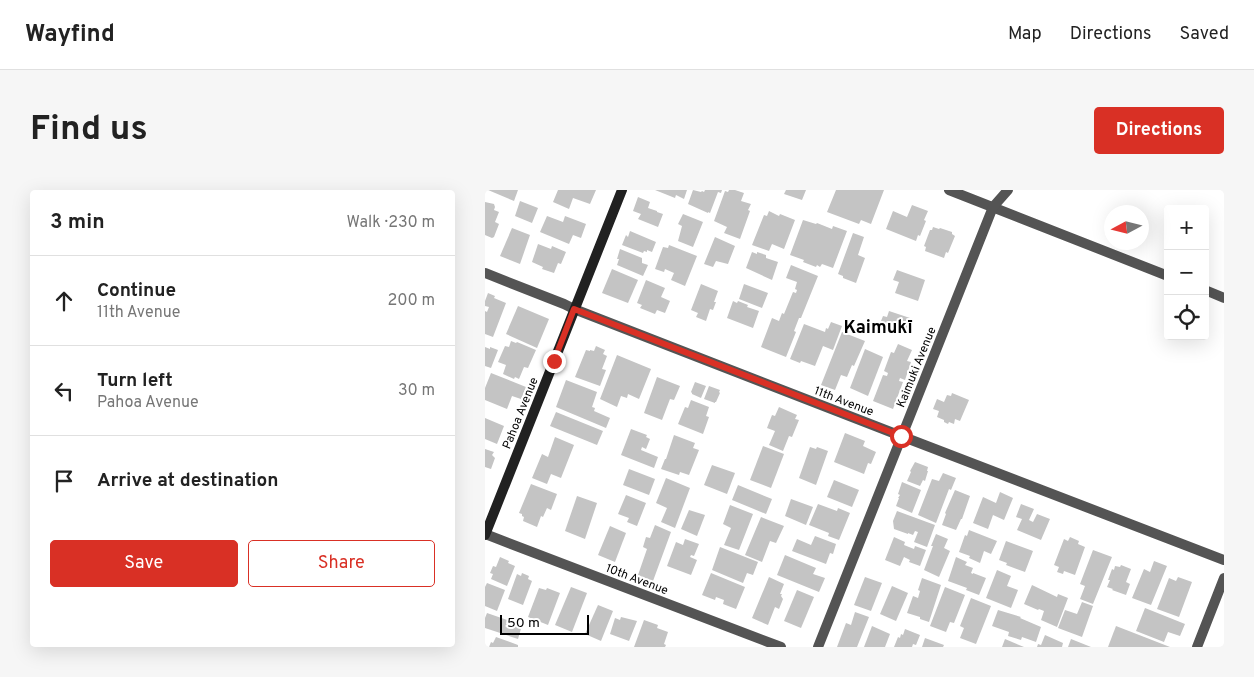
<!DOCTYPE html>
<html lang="en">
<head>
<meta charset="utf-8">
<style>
	:root { --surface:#fff; --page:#f6f6f6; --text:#222; --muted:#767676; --line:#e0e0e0; --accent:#d93025 }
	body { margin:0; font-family:Overpass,sans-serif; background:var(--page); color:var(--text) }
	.controls { position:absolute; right:15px; top:15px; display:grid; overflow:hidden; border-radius:5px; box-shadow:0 5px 20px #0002 }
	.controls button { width:45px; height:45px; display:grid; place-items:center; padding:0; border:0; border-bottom:1px solid var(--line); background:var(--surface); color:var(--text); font:25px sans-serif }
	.compass { position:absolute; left:619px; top:15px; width:45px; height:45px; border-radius:50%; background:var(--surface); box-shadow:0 5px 20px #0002; rotate:263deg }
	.scale { position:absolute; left:15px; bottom:12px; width:89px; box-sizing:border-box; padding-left:5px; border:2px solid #000; border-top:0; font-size:14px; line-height:18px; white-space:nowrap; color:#000; -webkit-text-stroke:4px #fff; paint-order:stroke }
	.stop { position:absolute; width:15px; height:15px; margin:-11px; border:4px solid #d93025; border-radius:50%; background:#fff }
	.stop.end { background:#d93025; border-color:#fff; box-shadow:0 1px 5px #0008 }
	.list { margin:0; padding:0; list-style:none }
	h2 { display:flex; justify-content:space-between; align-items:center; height:65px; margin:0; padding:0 20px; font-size:21px }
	h2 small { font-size:16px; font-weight:400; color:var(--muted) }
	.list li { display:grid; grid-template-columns:32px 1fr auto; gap:15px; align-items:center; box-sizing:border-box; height:90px; padding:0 20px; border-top:1px solid var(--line) }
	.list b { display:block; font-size:19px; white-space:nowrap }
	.list p { margin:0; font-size:16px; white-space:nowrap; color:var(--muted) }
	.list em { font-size:16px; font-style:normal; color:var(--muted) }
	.actions { display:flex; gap:10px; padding:15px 20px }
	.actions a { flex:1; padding:11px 0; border:1px solid var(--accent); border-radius:5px; text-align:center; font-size:18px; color:var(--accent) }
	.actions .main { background:var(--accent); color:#fff }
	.icon { flex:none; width:28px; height:28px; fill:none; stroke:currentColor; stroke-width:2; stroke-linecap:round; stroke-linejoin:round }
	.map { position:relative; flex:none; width:739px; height:457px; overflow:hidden; border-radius:5px }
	header { display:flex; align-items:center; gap:30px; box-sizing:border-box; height:70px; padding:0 25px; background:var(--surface); border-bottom:1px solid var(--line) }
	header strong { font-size:24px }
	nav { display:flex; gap:28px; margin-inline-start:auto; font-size:18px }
	.intro { display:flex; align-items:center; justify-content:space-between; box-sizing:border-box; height:120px; padding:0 30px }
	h1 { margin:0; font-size:35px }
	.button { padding:12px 22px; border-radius:5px; background:var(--accent); color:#fff; font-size:18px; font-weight:700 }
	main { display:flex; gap:30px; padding:0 30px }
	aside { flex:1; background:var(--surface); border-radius:5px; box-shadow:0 5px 20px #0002 }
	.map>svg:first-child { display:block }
	.building { fill:#c4c4c4 }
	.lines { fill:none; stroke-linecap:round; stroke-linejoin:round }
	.street { stroke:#545454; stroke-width:10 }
	.secondary { stroke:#212121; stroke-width:10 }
	.route { stroke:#d93025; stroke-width:6 }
	.labels { text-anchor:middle; stroke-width:4; stroke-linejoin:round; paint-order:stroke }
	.street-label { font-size:12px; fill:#000; stroke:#fff }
	.district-label { font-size:18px; font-weight:bold; fill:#000; stroke:#fff }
</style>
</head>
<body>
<header>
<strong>Wayfind</strong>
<nav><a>Map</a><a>Directions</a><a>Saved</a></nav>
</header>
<div class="intro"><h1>Find us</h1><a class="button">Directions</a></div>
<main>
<aside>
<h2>3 min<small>Walk · 230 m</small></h2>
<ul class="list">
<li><svg class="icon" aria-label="ahead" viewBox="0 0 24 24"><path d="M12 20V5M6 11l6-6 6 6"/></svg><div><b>Continue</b><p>11th Avenue</p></div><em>200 m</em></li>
<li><svg class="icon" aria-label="left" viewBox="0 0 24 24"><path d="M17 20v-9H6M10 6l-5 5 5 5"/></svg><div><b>Turn left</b><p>Pahoa Avenue</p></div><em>30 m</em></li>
<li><svg class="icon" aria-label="arrive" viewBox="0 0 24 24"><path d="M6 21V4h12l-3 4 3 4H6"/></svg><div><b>Arrive at destination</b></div></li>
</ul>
<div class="actions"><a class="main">Save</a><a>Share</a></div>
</aside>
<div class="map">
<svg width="739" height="457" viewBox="0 0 739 457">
	<rect width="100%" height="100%" fill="#fff"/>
	<g class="building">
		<path d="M3,0H33L29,11Z"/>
		<path d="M73,0H111L105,14L88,8L84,19L68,12Z"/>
		<path d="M170,0H202L199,9L191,5L190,8Z"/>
		<path d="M208,0L216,2L217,1L219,2L220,0H237L236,3L233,2L225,23L223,22V23L203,14Z"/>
		<path d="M244,0H250L259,3L256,11L266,14L263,20L265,21L255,49L239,43L242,37L229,31L240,1L243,2Z"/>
		<path d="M301,0H321L317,10L299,4Z"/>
		<path d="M351,0H399L386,34L376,30L374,34L342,22Z"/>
		<path d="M153,7L165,12L163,18L172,21V22L178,24L173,37L153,29L156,24L148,21Z"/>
		<path d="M35,11L53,18L47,33L30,26Z"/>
		<path d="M0,12L9,14L10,17L9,20L14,22L10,32L14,34L9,47L7,48L0,45Z"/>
		<path d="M427,15L443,21L439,30L441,31L435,46L433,45L431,51L401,39L408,21L422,27Z"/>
		<path d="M284,21L294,26L295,24L310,30L299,59L287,54L284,61L267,55L279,25L282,26Z"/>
		<path d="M198,24L218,32L208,57L193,51L197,36L193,34Z"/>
		<path d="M62,26L78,32L80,26L101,34L96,48L88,45L84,54L55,42Z"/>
		<path d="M318,30L331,34L332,33L347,39L348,36L362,41L348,78L337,74L335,77L332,75L331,77L318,72L319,70L305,65Z"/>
		<path d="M448,37L454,39L455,38L467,42V44L470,46L463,63L461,62L459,68L440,61L441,57L439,56L445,40H447Z"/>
		<path d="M27,38L45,45L35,74L15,66Z"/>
		<path d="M145,41L171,52L167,62L162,60V62L159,61L158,63L137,55L141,45L143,47Z"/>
		<path d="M368,43L379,47L373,65L380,68L371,93L358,88V86L353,84Z"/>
		<path d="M230,47L250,56L243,74L231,71L228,77L219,74Z"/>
		<path d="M53,54L66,59L67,56L81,62L76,74L73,73L69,83L57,79L58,77L47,72Z"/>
		<path d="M184,55L212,66L200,96L186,90L189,83L180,79L179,82L170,79L178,57L183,58Z"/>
		<path d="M135,59L157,68V73L163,75L158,86L132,75L134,69H132Z"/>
		<path d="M267,62L272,64V62L281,65V68L293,72L287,90L261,78Z"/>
		<path d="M306,75L333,86L316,128H314L309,141L311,142L301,167L276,157L287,128L294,131L297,123L299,124L308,102L311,103L312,100L310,99L312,92L301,88Z"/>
		<path d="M127,79L153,90L143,113L117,103Z"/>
		<path d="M412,80L440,90L433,111L410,103L414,92L408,90Z"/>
		<path d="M161,90L180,98L176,107L185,111L180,123L172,120L170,124L155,118L157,115L152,113Z"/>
		<path d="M216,94L233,101L229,112H231L228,120L225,119L221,131L211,127L213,123L206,120Z"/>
		<path d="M259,94L283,103L277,118L254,109Z"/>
		<path d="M3,103L10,106L9,108L21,113L8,147L0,144V121L2,122L4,117L0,116V111Z"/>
		<path d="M248,111L252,113L253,111L263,115L262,117L274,121L268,138L242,128Z"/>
		<path d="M33,116L64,129L52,158L21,144Z"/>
		<path d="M404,121L428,129L423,143L398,134L399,132L396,131L398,126L402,127Z"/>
		<path d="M346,132L357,136L348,160L338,156L330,176L316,171L315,173L305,169L319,134L340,142L341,138L343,139Z"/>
		<path d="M357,142L380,151L369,176L367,175L362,187L356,185L350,200L336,195Z"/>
		<path d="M26,151L31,153L32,152L51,160L43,178L39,177L34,189L30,187L29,189L18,184L21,175L13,172L20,156L24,157Z"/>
		<path d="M413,154L427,160L422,171L426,172L420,190L415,188L414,191L418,192L408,219L388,211L398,185L402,186L403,183L399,181L406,162L409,163Z"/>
		<path d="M111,156L120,160L118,164L122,166L117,179L121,180L115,196L90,187L101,160L105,161V160L109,161Z"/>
		<path d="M0,157L5,159V157L13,160L6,178L0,176Z"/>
		<path d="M380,159L398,167L383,206L365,198Z"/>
		<path d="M132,165L166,179L154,209L143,204L142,208L136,206L132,217L115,209Z"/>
		<path d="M6,183L41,197L36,209L27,206L22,219L0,210V198Z"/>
		<path d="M172,187L195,196L189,210L185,209L177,230L159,223Z"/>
		<path d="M81,190L112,202L107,217L110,218L109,221L125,228L121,238L71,217Z"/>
		<path d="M210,192L221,196L216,208L207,204V203L206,202Z"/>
		<path d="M224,196L235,200L234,202L235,203L231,212H230V213L219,209Z"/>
		<path d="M467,203L484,210L475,231L470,229L469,234L464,232L463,234L459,232V230L452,227L454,221L448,219L452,209L459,212L462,205L466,206Z"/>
		<path d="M206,210L224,217L221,226L224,227L218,244L193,234L200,217L203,218Z"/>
		<path d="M294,217L312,225L310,229L314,230L307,247L304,246L298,261L284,255L290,241L282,238L287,225L290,226Z"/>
		<path d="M71,222L118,241L112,255L65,236Z"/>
		<path d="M0,228L19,236L12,254L0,249Z"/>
		<path d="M146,239L162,245L161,247L165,249L161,259L157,257L156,260L173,267L169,278L136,265Z"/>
		<path d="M360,243L380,251L378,256L391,262L386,274L383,273L379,284L349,272Z"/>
		<path d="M189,245L210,253L208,258L214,260L204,285L195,282L194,285L176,279L180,269H181Z"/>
		<path d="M70,247L89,255L76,288L66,284L62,294L47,288L57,264L63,267Z"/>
		<path d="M278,256L299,264L286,298L265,290Z"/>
		<path d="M325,257L331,259L332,257L343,261L331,295L314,288Z"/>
		<path d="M0,259L9,262L7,265L10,268L6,279L0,277Z"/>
		<path d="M430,272L443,277L442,281H443L440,291L438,290L435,296L422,291L426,282L425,281Z"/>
		<path d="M227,275L250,283L242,304L219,295Z"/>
		<path d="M144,279L170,289L164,305L138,295Z"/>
		<path d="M458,283L471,288L466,300L464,299L451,333L433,325L447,289L454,291Z"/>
		<path d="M181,288L205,298L190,338L176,332L182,318L171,313Z"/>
		<path d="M349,290L374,300L367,317L342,307Z"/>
		<path d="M417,292L436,300L427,323L411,316L414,308H413L415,305L413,304Z"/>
		<path d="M46,294L72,304L66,320L62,318L58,327L56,326L52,337L38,331L39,327L37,326V324L34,323Z"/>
		<path d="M253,295L287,309L281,324L247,310Z"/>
		<path d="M470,300L485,306L477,329H476L471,340L457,335L461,324L460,323Z"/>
		<path d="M515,302L528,308L519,330L508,325L503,339L488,333L498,307L511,313Z"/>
		<path d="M141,305L161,313L152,336L142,332L144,328L133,324Z"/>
		<path d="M92,306L112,313L100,349L80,341Z"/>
		<path d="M306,309L328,317L321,335L300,326Z"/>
		<path d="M333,314L352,321L353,318L365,323L354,350L343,346L344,343L324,335Z"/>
		<path d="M536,314L549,319L544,330L548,332L552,324L565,329L556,350L532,340L537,329L531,327Z"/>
		<path d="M245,315L268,324L254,360L239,355L246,338L238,334Z"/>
		<path d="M204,320L220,325L212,346L196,339Z"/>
		<path d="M412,321L450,335L442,357L429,352L433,342L430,341L428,345L423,343V344L409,339L408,331Z"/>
		<path d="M276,327L299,336L291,353L285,351L277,372L260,365Z"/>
		<path d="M170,335L186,342L168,391L153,385L162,359L158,357L161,347L165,348Z"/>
		<path d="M125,336L141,343L130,372L113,365Z"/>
		<path d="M484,340L512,351L506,364L499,361L495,373L484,368L485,366L474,362L480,345L482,346Z"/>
		<path d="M451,344L463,349L459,358L465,361L454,387L439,380L448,356H446Z"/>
		<path d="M330,346L351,354L348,364L345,363L341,374L307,361L312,349L326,355Z"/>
		<path d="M409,347L420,352L419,355L429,359L430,356L441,360L435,376L424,372L425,370L419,367L415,376L400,370Z"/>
		<path d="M585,347L594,351L593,354L600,357L590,385L579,381L578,384L572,382L574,377L569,375L579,349L583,351Z"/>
		<path d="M200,349L214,354L209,366L206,365L205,367L212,370L206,385L182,376L191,352L198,355Z"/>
		<path d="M521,351L548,361L540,382L521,375L522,373L514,370Z"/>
		<path d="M235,357L273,372L268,385L262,383L258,393L227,380Z"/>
		<path d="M608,360L627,367L608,414L595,409L600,396L595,394Z"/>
		<path d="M300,365L331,378L328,384L340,388L334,402L292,385Z"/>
		<path d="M15,367L24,371L23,373L30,376L22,396L6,389L8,384L5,383L8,376L11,377Z"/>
		<path d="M471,367L482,372L480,375L488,378L486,383L488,384V383L501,388L494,405L481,400L482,398L463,391Z"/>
		<path d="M669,371L682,376L666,415L647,408L659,379L665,382Z"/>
		<path d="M636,375L646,379L641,392L645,394L641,405L627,400L628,399L622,397L625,390H623L627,379L629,380L630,376L635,377Z"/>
		<path d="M512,380L526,386L522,396L533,400L526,418L501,408Z"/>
		<path d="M37,383L44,386L43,389L47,391L38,415L23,409L32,384L36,386Z"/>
		<path d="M226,383L260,397L251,419L238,414L239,410L231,407L230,410L217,405Z"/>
		<path d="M284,387L299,394L295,404H297L296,406L298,409L294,419L290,417L283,435L267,428Z"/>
		<path d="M380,387L397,393L386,421L369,415Z"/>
		<path d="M693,387L707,392L694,427L672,419L684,388L691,391Z"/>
		<path d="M437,388L456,395L444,432L435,429V427L422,423L428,406L433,408L435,401L433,400Z"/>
		<path d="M2,393L20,400L12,421L0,416V397Z"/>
		<path d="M547,395L572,407L573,404L583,408L572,437L556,430L559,421L554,419L553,420L539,414Z"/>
		<path d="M407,396L423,403L411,431L395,424Z"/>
		<path d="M86,397L102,403L87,442L70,435Z"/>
		<path d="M460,397L480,405L469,433L465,432L461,442L445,436Z"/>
		<path d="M54,398L61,400L62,398L75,403L63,435L43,427Z"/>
		<path d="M312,400L329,407L316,438L299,431Z"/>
		<path d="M486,408L506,416L491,454L475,448L479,438L475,436Z"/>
		<path d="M597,412L608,416L597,447L573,438L580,420L592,424Z"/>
		<path d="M113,415L128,421L116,451L100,444Z"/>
		<path d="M660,418L700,434L695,446L683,442L679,452L651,441Z"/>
		<path d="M513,420L536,427L535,428L556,437L551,452L537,447L536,450L523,446L524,442L507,436Z"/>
		<path d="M370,422L384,427L372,457H352L361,433L366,435Z"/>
		<path d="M2,423L37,435L33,449L0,438V428Z"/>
		<path d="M136,427L152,431L144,451L125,444L130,428L135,430Z"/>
		<path d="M159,430L173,435L172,438L183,442L179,454L181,455L180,457H149Z"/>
		<path d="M387,436L405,444L400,457H379Z"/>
		<path d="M631,436L685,457H623Z"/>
		<path d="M420,439L435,445L431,455L428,454L427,457H409L413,447L415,448L416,444L418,445Z"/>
		<path d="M560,445L578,453L577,457H552L553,454L556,455Z"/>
		<path d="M11,447L33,455V457H4L6,452L8,453Z"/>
		<path d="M440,448L459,455L458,457H437Z"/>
		<path d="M520,449L539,457H517Z"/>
		<path d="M586,449L606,457H583Z"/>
	</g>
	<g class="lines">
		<g class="street">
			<path d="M464,0L683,86"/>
			<path d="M0,83L79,114L89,119L416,246L739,370"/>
			<path d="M720,100L739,108"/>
			<path d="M0,344L296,457"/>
			<path d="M333,457L508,17L523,0"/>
			<path d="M712,457L739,388"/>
		</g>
		<path class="secondary" d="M0,345L137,0"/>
	</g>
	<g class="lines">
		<path class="route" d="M69,171L89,119L416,246"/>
	</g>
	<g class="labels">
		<g class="street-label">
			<text transform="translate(431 177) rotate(-68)" y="4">Kaimuki Avenue</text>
			<text transform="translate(359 211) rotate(21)" y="4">11th Avenue</text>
			<text transform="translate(35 223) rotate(-68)" y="4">Pahoa Avenue</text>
			<text transform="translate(152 389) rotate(21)" y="4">10th Avenue</text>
		</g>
		<g class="district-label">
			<text x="393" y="143">Kaimukī</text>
		</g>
	</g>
</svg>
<div class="controls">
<button>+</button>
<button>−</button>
<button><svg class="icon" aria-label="locate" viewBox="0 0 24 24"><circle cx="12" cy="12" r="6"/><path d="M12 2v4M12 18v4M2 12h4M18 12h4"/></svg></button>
</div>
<svg class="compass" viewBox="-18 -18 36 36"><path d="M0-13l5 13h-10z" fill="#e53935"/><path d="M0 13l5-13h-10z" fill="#767676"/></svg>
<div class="scale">50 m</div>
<div class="stop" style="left:416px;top:246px"></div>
<div class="stop end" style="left:69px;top:171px"></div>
</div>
</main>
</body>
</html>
